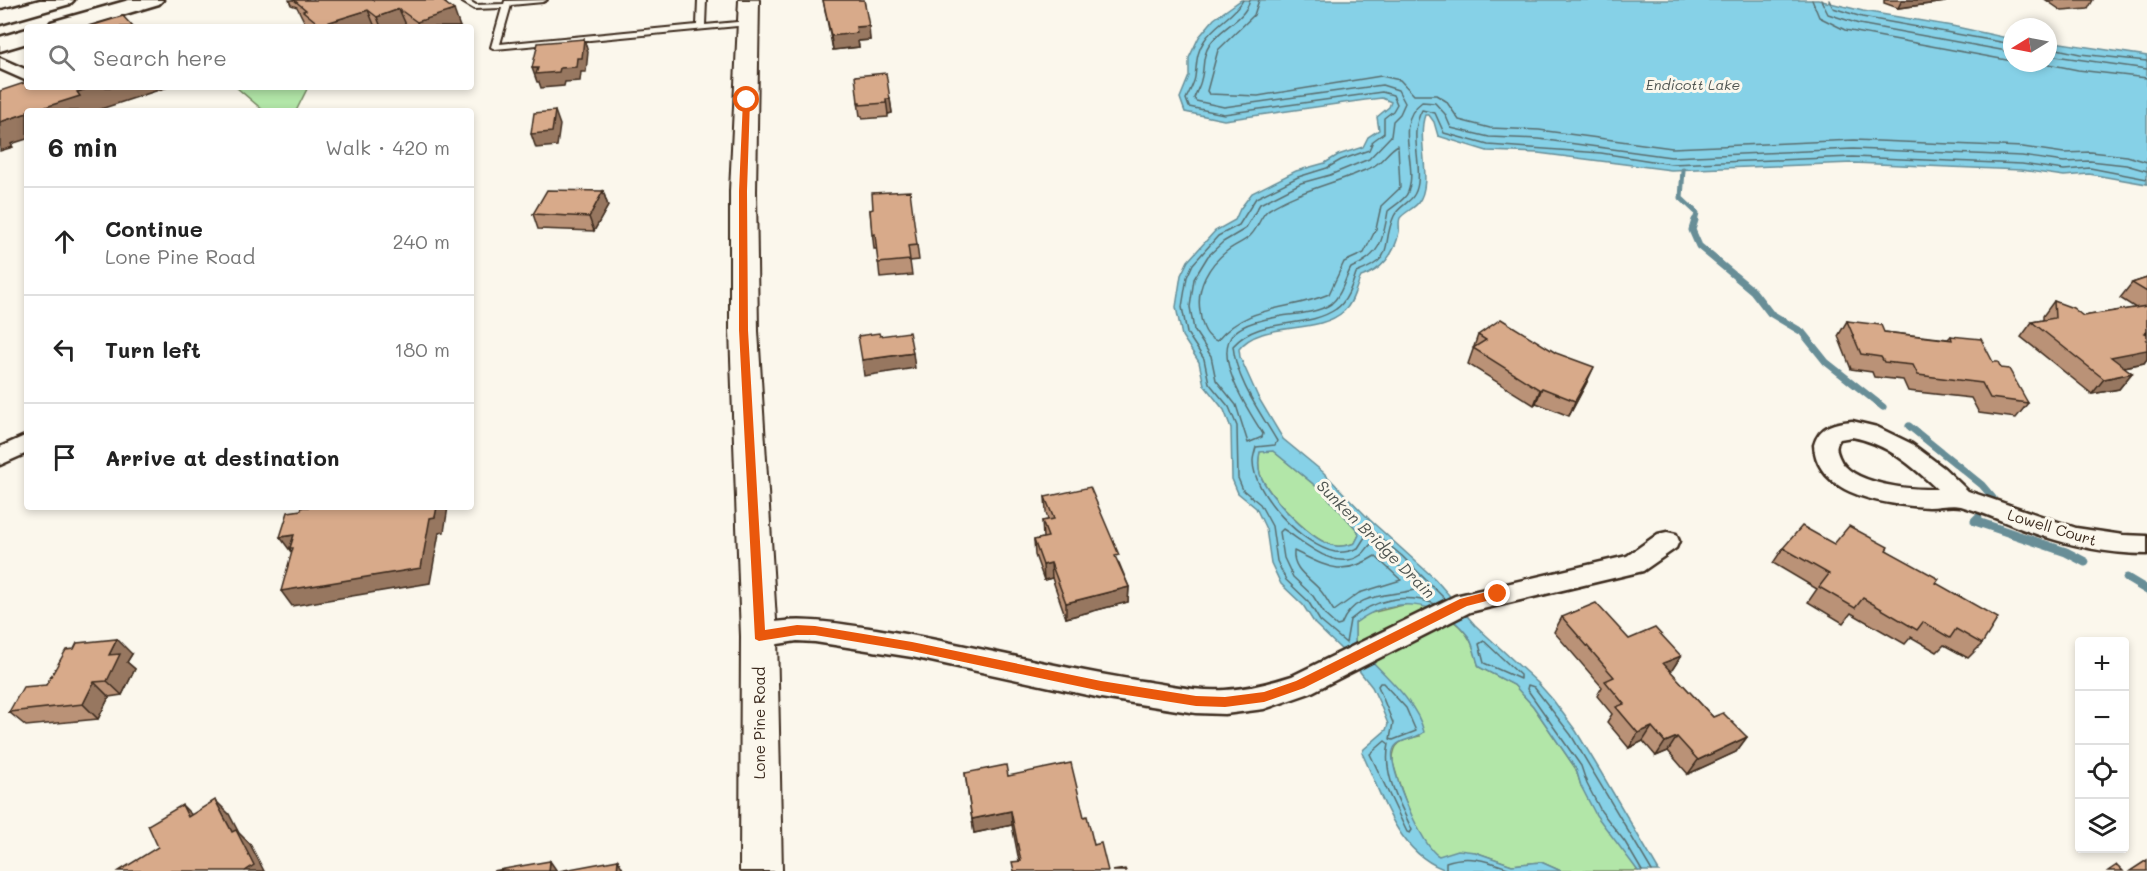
<!DOCTYPE html>
<html lang="en">
<head>
<meta charset="utf-8">
<style>
	:root { --surface:#fff; --page:#f2f2f2; --text:#222; --muted:#767676; --line:#e0e0e0 }
	body { margin:0; font-family:Mali,sans-serif; background:var(--page); color:var(--text) }
	.controls { position:absolute; right:18px; bottom:18px; display:grid; overflow:hidden; border-radius:6px; box-shadow:0 3px 9px #0003 }
	.controls button { width:54px; height:54px; display:grid; place-items:center; padding:0; border:0; border-bottom:2px solid var(--line); background:var(--surface); color:var(--text); font:30px sans-serif }
	.compass { position:absolute; left:2003px; top:18px; width:54px; height:54px; border-radius:50%; background:var(--surface); box-shadow:0 3px 9px #0003; rotate:260deg }
	.stop { position:absolute; width:18px; height:18px; margin:-14px; border:4px solid #ea580c; border-radius:50%; background:#fff }
	.stop.end { background:#ea580c; border-color:#fff; box-shadow:0 2px 6px #0008 }
	.list { margin:0; padding:0; list-style:none }
	h2 { display:flex; justify-content:space-between; align-items:center; height:78px; margin:0; padding:0 24px; font-size:26px }
	h2 small { font-size:20px; font-weight:400; color:var(--muted) }
	.list li { display:grid; grid-template-columns:39px 1fr auto; gap:18px; align-items:center; box-sizing:border-box; height:108px; padding:0 24px; border-top:2px solid var(--line) }
	.list b { display:block; font-size:22px; white-space:nowrap }
	.list p { margin:0; font-size:20px; white-space:nowrap; color:var(--muted) }
	.list em { font-size:20px; font-style:normal; color:var(--muted) }
	.icon { flex:none; width:33px; height:33px; fill:none; stroke:currentColor; stroke-width:2; stroke-linecap:round; stroke-linejoin:round }
	.map { position:relative; flex:none; width:2147px; height:871px; overflow:hidden }
	.search { position:absolute; background:var(--surface); box-shadow:0 3px 9px #0003; left:24px; top:24px; width:450px; height:66px; display:flex; align-items:center; gap:15px; box-sizing:border-box; padding:0 21px; border-radius:6px; color:var(--muted); font-size:22px }
	.panel { position:absolute; background:var(--surface); box-shadow:0 3px 9px #0003; left:24px; top:108px; width:450px; height:402px; border-radius:6px }
	.map>svg:first-child { display:block }
	.green { fill:#b2e6a8; stroke:#768863; stroke-width:1.5 }
	.water { fill:#86d1e7; stroke:#688e97; stroke-width:1.5; fill-rule:evenodd }
	.lines { fill:none; stroke-linecap:round; stroke-linejoin:round }
	.shore { stroke:#596d6e; stroke-width:1.5 }
	.stream-far2 { stroke:#688e97; stroke-width:5 }
	.stream-far1 { stroke:#688e97; stroke-width:7 }
	.stream { stroke:#688e97; stroke-width:9 }
	.lane-casing { stroke:#3b2a1e; stroke-width:4 }
	.street-casing { stroke:#3b2a1e; stroke-width:5 }
	.secondary-casing { stroke:#3b2a1e; stroke-width:4 }
	.primary-casing { stroke:#3b2a1e; stroke-width:5 }
	.lane { fill:#fbf7ec; fill-rule:evenodd }
	.street { fill:#fbf7ec; fill-rule:evenodd }
	.secondary { fill:#fbf7ec; fill-rule:evenodd }
	.primary { fill:#fbf7ec; fill-rule:evenodd }
	.wall { fill:#ba9277; stroke:#3b2a1e; stroke-width:1.5 }
	.shaded-wall { fill:#977761; stroke:#3b2a1e; stroke-width:1.5 }
	.building { fill:#d8aa8a; stroke:#3b2a1e; stroke-width:1.5 }
	.route { fill:#ea580c }
	.labels { text-anchor:middle; stroke-width:6; stroke-linejoin:round; paint-order:stroke }
	.far-water-label { font-size:14px; font-style:italic; fill:#4e5450; stroke:#fbf7ec }
	.street-label { font-size:15px; fill:#3b2a1e; stroke:#fbf7ec }
	.water-label { font-size:16px; font-style:italic; fill:#4e5450; stroke:#fbf7ec }
</style>
</head>
<body>
<div class="map">
<svg width="2147" height="871" viewBox="0 0 2147 871">
	<rect width="100%" height="100%" fill="#fbf7ec"/>
	<filter id="ink" filterUnits="userSpaceOnUse"><feTurbulence type="fractalNoise" baseFrequency=".0167" numOctaves="2"/><feDisplacementMap in="SourceGraphic" scale="12" xChannelSelector="R" yChannelSelector="G"/><feConvolveMatrix kernelMatrix="1 2 1 2 8 2 1 2 1" color-interpolation-filters="sRGB"/></filter>
	<g filter="url(#ink)">
		<g class="green">
			<path d="M236,87H308L296,111H264Z"/>
			<path d="M1260,451H1273L1323,492L1358,531L1359,535L1355,543C1349,545 1343,547 1336,546C1314,544 1267,495 1260,474C1258,466 1258,460 1260,451Z"/>
			<path d="M1411,603C1432,604 1460,621 1470,640C1475,648 1476,658 1479,667L1514,685L1533,706L1576,769L1581,786L1638,871H1561L1541,862L1512,865L1475,852L1439,857C1419,848 1399,784 1393,763C1392,742 1402,740 1420,736L1374,664L1355,643V623L1367,614Z"/>
		</g>
		<path class="water" d="M1241,0H1818L1863,11L1952,26L2012,39V63H2048V41L2147,56V184L2089,174L2064,176L2021,170L1853,163L1671,170L1538,153L1487,151L1438,136L1434,122L1429,115H1425C1416,140 1434,183 1418,203C1413,209 1405,212 1400,218C1398,223 1400,227 1399,232C1395,254 1381,271 1361,277C1355,288 1354,302 1344,311C1317,336 1261,320 1239,349L1240,357L1258,397L1283,439L1323,472L1370,520L1435,579L1475,625L1538,683L1553,700L1576,731L1599,769L1659,871H1638L1596,815L1581,786L1576,769L1533,706L1514,685L1479,667C1475,656 1474,645 1468,636C1440,598 1391,596 1355,623V643C1377,669 1417,700 1424,732C1416,740 1396,738 1393,751C1388,768 1423,849 1439,856L1458,850L1475,852L1512,865L1541,862L1561,871H1449C1397,855 1384,799 1362,753L1364,749L1386,730L1388,724L1380,704L1372,687L1345,653L1315,624L1303,605L1281,584L1271,563L1266,529L1256,508L1238,493L1232,479L1231,428L1224,410L1204,385L1199,362L1182,336L1176,307L1181,275L1188,261L1215,231L1235,220L1240,209L1252,193L1296,171L1325,163L1338,155L1363,147L1368,137L1379,130L1377,117L1389,107L1391,102L1382,98L1365,100L1224,120L1185,112L1180,98L1189,76V58L1199,37L1214,19ZM1273,451L1323,492L1358,531L1359,535L1355,543C1349,545 1342,547 1336,546C1314,544 1267,496 1260,474C1258,466 1258,460 1260,452Z"/>
		<g class="lines">
			<g class="shore">
				<path d="M1243,0C1236,15 1214,24 1204,41C1196,53 1197,63 1195,77C1194,84 1189,92 1186,99L1189,107L1224,114L1382,92L1393,95L1397,104L1393,111L1384,118V133L1373,141L1369,150L1341,160L1327,168L1298,177L1256,198L1239,225L1218,236L1193,264L1187,277L1182,307L1187,333L1204,359L1209,383L1229,407L1237,426L1238,478L1243,490L1260,504L1272,526L1277,561L1286,580L1308,601L1320,621L1346,643L1350,620C1374,599 1405,593 1435,604"/>
				<path d="M1250,0C1245,20 1221,27 1210,44C1201,58 1205,67 1201,80C1200,86 1196,92 1194,98L1196,101L1224,107L1382,85L1398,90L1405,103L1400,114L1393,121L1391,136L1369,159L1330,175L1301,183L1260,204L1245,229L1223,242L1208,256L1194,279L1190,307L1194,330L1211,356L1216,380L1236,405L1248,443L1262,437L1263,434C1250,413 1211,356 1234,333C1246,322 1266,319 1282,316C1297,314 1317,313 1331,304C1342,295 1344,280 1351,268C1380,256 1383,241 1388,211C1394,206 1406,199 1408,192C1419,163 1392,124 1422,102L1435,103L1445,114L1451,128L1489,137L1539,139L1671,157L1853,149L2022,156L2064,162L2090,161L2126,165L2147,171"/>
				<path d="M1259,0L1254,15L1218,50L1207,91L1209,94L1258,96L1381,76L1400,80L1414,95H1436L1446,101L1459,120L1490,128L1539,130L1672,148L1854,140L2023,147L2064,153L2091,152L2127,156L2147,162"/>
				<path d="M1812,0L1819,17L1845,30L2012,61"/>
				<path d="M1821,0L1828,14L1859,24L2012,52"/>
				<path d="M1829,0L1833,8L1862,17L2012,44"/>
				<path d="M2048,47L2080,54L2147,61"/>
				<path d="M2048,55L2147,69"/>
				<path d="M2043,63L2078,70L2147,78"/>
				<path d="M1398,145L1400,188L1381,206L1376,229L1364,253L1344,262L1329,294C1289,311 1247,304 1217,341C1205,337 1201,322 1200,311C1196,287 1209,265 1227,251C1234,245 1244,242 1250,236C1258,229 1260,216 1268,210C1299,190 1337,183 1370,168C1382,164 1387,151 1398,145Z"/>
				<path d="M1283,529C1303,541 1335,573 1361,555C1366,552 1368,545 1374,542L1422,588C1393,598 1355,589 1341,625L1337,626L1326,616L1313,596L1293,577L1284,558L1280,532Z"/>
				<path d="M1294,551C1326,566 1341,578 1375,556L1401,580L1359,593L1334,611C1329,604 1326,597 1320,590C1310,578 1292,570 1294,551Z"/>
				<path d="M1445,599L1402,556L1368,527L1364,529L1365,537L1358,548C1351,551 1343,553 1335,552C1303,546 1253,494 1253,461C1253,457 1255,451 1256,447L1275,445L1277,441C1260,412 1236,380 1233,346C1259,316 1306,330 1336,309C1347,302 1352,285 1356,273C1398,257 1380,247 1394,216C1401,202 1415,204 1418,183C1421,157 1409,134 1422,110L1435,113L1444,133L1488,145L1601,153L1671,164L1853,157L2022,164L2064,170L2090,168L2147,179"/>
				<path d="M1484,641L1520,675V679L1484,663L1479,644Z"/>
				<path d="M1380,683H1383L1406,708L1416,731L1393,740L1390,739L1393,723L1378,686Z"/>
				<path d="M1385,741L1389,744C1382,775 1400,803 1412,830L1410,833L1407,832L1370,754Z"/>
				<path d="M1446,871V862C1472,853 1492,863 1517,871"/>
				<path d="M1642,871L1625,842L1601,811L1587,784L1581,766L1527,689L1528,685L1534,687L1571,735L1652,871"/>
			</g>
			<path class="stream-far2" d="M1683,170L1681,198L1697,213L1695,221"/>
			<g class="stream-far1">
				<path d="M1695,220L1692,230L1699,246L1753,291L1770,313L1802,332L1826,362L1883,407"/>
				<path d="M1909,426L1982,485L1993,498"/>
			</g>
			<g class="stream">
				<path d="M1978,518L1975,521L2066,552L2085,562"/>
				<path d="M2127,578L2147,590"/>
			</g>
			<g class="lane-casing">
				<path id="lane" d="M459,0H468L476,5L504,4L505,1L547,0L543,2L511,5L500,44L697,25L698,0H706L705,25L748,21L752,23L748,25L495,49L491,47L502,8L474,9Z"/>
			</g>
			<g class="street-casing">
				<g id="street">
					<path d="M0,58L27,70V81L0,69Z"/>
					<path d="M1852,421L1877,427L1912,444L1944,468L1968,491L2076,528L2123,535L2147,536V554C2103,554 2063,544 2022,529C2002,521 1982,512 1961,506C1951,504 1939,507 1929,507C1889,505 1817,497 1814,445C1820,425 1834,423 1852,421ZM1852,437C1886,443 1913,466 1937,489C1911,490 1850,485 1839,457C1836,450 1835,445 1840,439Z"/>
					<path d="M27,435V453L0,465V447Z"/>
					<path d="M1667,532L1676,534L1679,541L1676,548L1643,571L1470,612L1310,693L1264,709L1225,714L1196,713L1101,698L912,657L815,642L797,641L759,647L750,644L746,636L750,628C792,614 833,623 876,629C963,643 1048,666 1135,680C1165,684 1195,692 1225,690C1248,689 1270,683 1292,676L1455,596L1627,556L1658,534Z"/>
				</g>
			</g>
			<g class="secondary-casing">
				<path id="secondary" d="M739,0H759L756,191L758,331L777,636L782,871H740L741,636L730,331V191Z"/>
			</g>
			<g class="primary-casing">
				<g id="primary">
					<path d="M40,0H74L70,4L0,24V11Z"/>
					<path d="M129,0H163L159,4L82,27H48L51,22Z"/>
					<path d="M27,29V43L0,51V37Z"/>
				</g>
			</g>
			<use href="#lane" class="lane"/>
			<use href="#street" class="street"/>
			<use href="#secondary" class="secondary"/>
			<use href="#primary" class="primary"/>
		</g>
		<g class="wall">
			<path d="M289,0H444L460,27H308L306,25L297,7L291,5Z"/>
			<path d="M823,0H864L870,40L858,41L859,47L833,50Z"/>
			<path d="M1884,0H1945V2L1898,8L1884,3Z"/>
			<path d="M2046,0H2093L2088,9L2062,11Z"/>
			<path d="M890,99L892,113L888,114V117L862,119V116H860L858,102Z"/>
			<path d="M603,191L608,206L594,231L538,229L533,214Z"/>
			<path d="M870,210L917,245L919,260L910,261L912,275L880,278L877,249H874Z"/>
			<path d="M2147,278V359L2144,363L2124,367L2132,373L2119,389L2092,394L2021,337L2032,322L2043,320V316L2054,301L2083,316L2136,308L2120,298L2132,283Z"/>
			<path d="M1847,321L1884,332L1948,339L1951,336L2001,368L2028,403L2016,418L1979,413L1971,398L1908,391L1903,380L1874,377L1872,372L1851,369L1838,336Z"/>
			<path d="M1478,335L1587,382L1569,416L1536,403L1534,405L1468,364Z"/>
			<path d="M1045,497L1119,563L1129,587L1128,602L1066,618L1052,578L1044,580L1035,555L1034,540L1043,538L1042,521L1048,520L1046,512Z"/>
			<path d="M1834,544L1886,550L1936,583L1982,644L1968,658L1944,645L1937,652L1911,637L1905,644L1851,613L1843,623L1808,602L1817,589L1773,563L1783,548Z"/>
			<path d="M1562,617L1681,656L1672,670L1670,671L1713,717L1747,737L1736,752L1688,774L1668,751L1656,756L1643,741L1629,748L1607,722L1612,714L1597,696L1602,687L1554,632Z"/>
			<path d="M132,654L127,662L135,669L122,695L109,697L98,719L26,726L9,712L46,685Z"/>
			<path d="M965,773L1008,776L1084,817L1094,845L1019,861L1012,825L974,833Z"/>
		</g>
		<g class="shaded-wall">
			<path d="M429,0H444L448,12L454,10L460,27H419L417,22Z"/>
			<path d="M1902,0H1945V2L1898,8Z"/>
			<path d="M399,9L407,27H381L377,17Z"/>
			<path d="M368,10L375,27H321L320,25Z"/>
			<path d="M869,26L870,40L858,41L859,47L833,50L831,36L856,27Z"/>
			<path d="M584,39L588,52L586,72H581L580,81L565,82L564,86L541,88L539,82H537L532,68H560L577,58Z"/>
			<path d="M92,87H168L95,111H33L77,92Z"/>
			<path d="M886,99H890L892,113L888,114Z"/>
			<path d="M555,111L560,125L557,146L536,148L531,134Z"/>
			<path d="M27,113V139L11,144L13,147L0,151V122Z"/>
			<path d="M603,191L608,206L594,231L589,217Z"/>
			<path d="M2147,332V359L2144,363L2098,372L2111,357Z"/>
			<path d="M913,353L915,368L864,376L862,360Z"/>
			<path d="M1594,367L1587,382L1569,416L1575,401Z"/>
			<path d="M2132,373L2119,389L2092,394L2104,379Z"/>
			<path d="M1542,388L1536,403L1534,405L1540,390Z"/>
			<path d="M437,507H448L444,532L439,533L430,583L292,606L281,591L430,518Z"/>
			<path d="M294,535L290,548L292,552H291L280,537Z"/>
			<path d="M1051,563L1052,578L1044,580L1043,565Z"/>
			<path d="M1129,587L1128,602L1066,618V603Z"/>
			<path d="M117,639L132,654L127,662L135,669L122,695L107,681L109,655Z"/>
			<path d="M1681,656L1672,670L1655,678L1663,663Z"/>
			<path d="M94,682L109,697L98,719L83,704Z"/>
			<path d="M1652,727L1643,741L1629,748L1638,733Z"/>
			<path d="M1677,737L1668,751L1656,756L1665,742Z"/>
			<path d="M1747,737L1736,752L1688,774L1698,760Z"/>
			<path d="M215,800L229,814L239,833L250,844L264,871H245L232,832Z"/>
			<path d="M182,805L196,819L188,817Z"/>
			<path d="M1011,811L1012,825L974,833L972,819Z"/>
			<path d="M618,860L624,871H617Z"/>
			<path d="M550,861L557,871H549Z"/>
		</g>
		<g class="building">
			<path d="M294,0H441L454,10L417,22L399,9L377,17L368,10L320,25L303,11L306,10Z"/>
			<path d="M823,0H864L869,26L856,27L857,33L831,36Z"/>
			<path d="M123,16L133,27H87Z"/>
			<path d="M584,39L582,58H577L576,67L560,68L559,72L536,74L538,68H532L538,43Z"/>
			<path d="M886,73L890,99H886V103L860,105V102H858L855,76Z"/>
			<path d="M27,82V87H92L77,92L80,96L33,111H27V113L0,122V91Z"/>
			<path d="M555,111L552,132L531,134L534,113Z"/>
			<path d="M547,190L603,191L589,217L533,214Z"/>
			<path d="M910,191L917,245L908,246L910,260L878,263L875,234L872,235L870,210L873,209L872,193Z"/>
			<path d="M2147,278V292L2132,283Z"/>
			<path d="M2054,301L2073,308L2083,316L2147,306V332L2145,333L2147,334V340H2146L2147,341V350L2111,357L2132,373L2104,379L2032,322L2055,318Z"/>
			<path d="M1501,319L1556,353L1594,367L1575,401L1542,388L1540,390L1473,348L1486,340L1478,335Z"/>
			<path d="M1847,321L1881,325L1884,332L1952,340L1951,336L1981,339L1993,362H1998L2001,368L2009,369L2028,403L1990,398L1982,383L1918,375L1913,365L1884,362L1881,357L1861,354Z"/>
			<path d="M909,332L913,353L862,360L858,336L879,333L880,336Z"/>
			<path d="M1090,487L1119,555L1115,556L1129,587L1066,603L1051,563L1043,565L1034,540L1048,537L1042,521L1054,519L1045,497Z"/>
			<path d="M302,507H437L435,517L430,518L421,568L281,591L293,548H290L294,535L280,537L288,512L301,510Z"/>
			<path d="M1802,526L1834,544L1849,526L1888,547L1886,550L1939,579L1936,583L1998,618L1982,644L1956,629L1950,638L1923,622L1917,630L1863,598L1855,608L1819,587L1829,574L1783,548Z"/>
			<path d="M1596,603L1629,639L1655,628L1681,656L1663,663L1713,717L1723,713L1747,737L1698,760L1677,737L1665,742L1652,727L1638,733L1616,707L1624,704L1605,681L1614,677L1562,617Z"/>
			<path d="M117,639L109,655L120,654L107,681L94,682L83,704L9,712L23,687L46,685L66,650L74,649L77,643Z"/>
			<path d="M1071,763L1084,817L1087,816L1094,845L1101,843L1108,871H1014L1012,862L1021,861L1011,811L972,819L965,773L1006,765L1008,776Z"/>
			<path d="M215,800L232,832L236,830L254,865L245,871H119L158,847L148,825L182,805L188,817Z"/>
			<path d="M618,860L617,871H559Z"/>
			<path d="M2147,860V871H2130Z"/>
			<path d="M550,861L549,871H493Z"/>
			<path d="M2117,865L2123,871H2108Z"/>
			<path d="M1125,869L1126,871H1112Z"/>
		</g>
	</g>
	<path class="route" d="M747,98L750,100L747,191L748,330L765,630L797,625L815,626L912,642L1101,681L1196,696L1225,697L1264,692L1296,681L1460,599L1498,589L1502,590V597L1467,606L1304,688L1264,702L1225,707L1196,706L1101,691L912,651L815,635H797L759,641L755,639L739,330V191L743,100Z"/>
	<g class="labels">
		<g class="far-water-label">
			<text x="1693" y="90">Endicott Lake</text>
		</g>
		<g class="street-label">
			<text transform="translate(2052 528) rotate(17)" y="5">Lowell Court</text>
			<text transform="translate(760 723) rotate(-90)" y="5">Lone Pine Road</text>
		</g>
		<g class="water-label">
			<text transform="translate(1376 539) rotate(45)" y="6">Sunken Bridge Drain</text>
		</g>
	</g>
</svg>
<div class="controls">
<button>+</button>
<button>−</button>
<button><svg class="icon" aria-label="locate" viewBox="0 0 24 24"><circle cx="12" cy="12" r="6"/><path d="M12 2v4M12 18v4M2 12h4M18 12h4"/></svg></button>
<button><svg class="icon" aria-label="layers" viewBox="0 0 24 24"><path d="M12 4l9 5-9 5-9-5zM3 14l9 5 9-5"/></svg></button>
</div>
<svg class="compass" viewBox="-18 -18 36 36"><path d="M0-13l5 13h-10z" fill="#e53935"/><path d="M0 13l5-13h-10z" fill="#767676"/></svg>
<div class="stop" style="left:747px;top:100px"></div>
<div class="stop end" style="left:1498px;top:594px"></div>
<div class="search"><svg class="icon" aria-label="search" viewBox="0 0 24 24"><circle cx="10" cy="10" r="6"/><path d="M15 15l6 6"/></svg>Search here</div>
<section class="panel">
<h2>6 min<small>Walk · 420 m</small></h2>
<ul class="list">
<li><svg class="icon" aria-label="ahead" viewBox="0 0 24 24"><path d="M12 20V5M6 11l6-6 6 6"/></svg><div><b>Continue</b><p>Lone Pine Road</p></div><em>240 m</em></li>
<li><svg class="icon" aria-label="left" viewBox="0 0 24 24"><path d="M17 20v-9H6M10 6l-5 5 5 5"/></svg><div><b>Turn left</b></div><em>180 m</em></li>
<li><svg class="icon" aria-label="arrive" viewBox="0 0 24 24"><path d="M6 21V4h12l-3 4 3 4H6"/></svg><div><b>Arrive at destination</b></div></li>
</ul>
</section>
</div>
</body>
</html>
